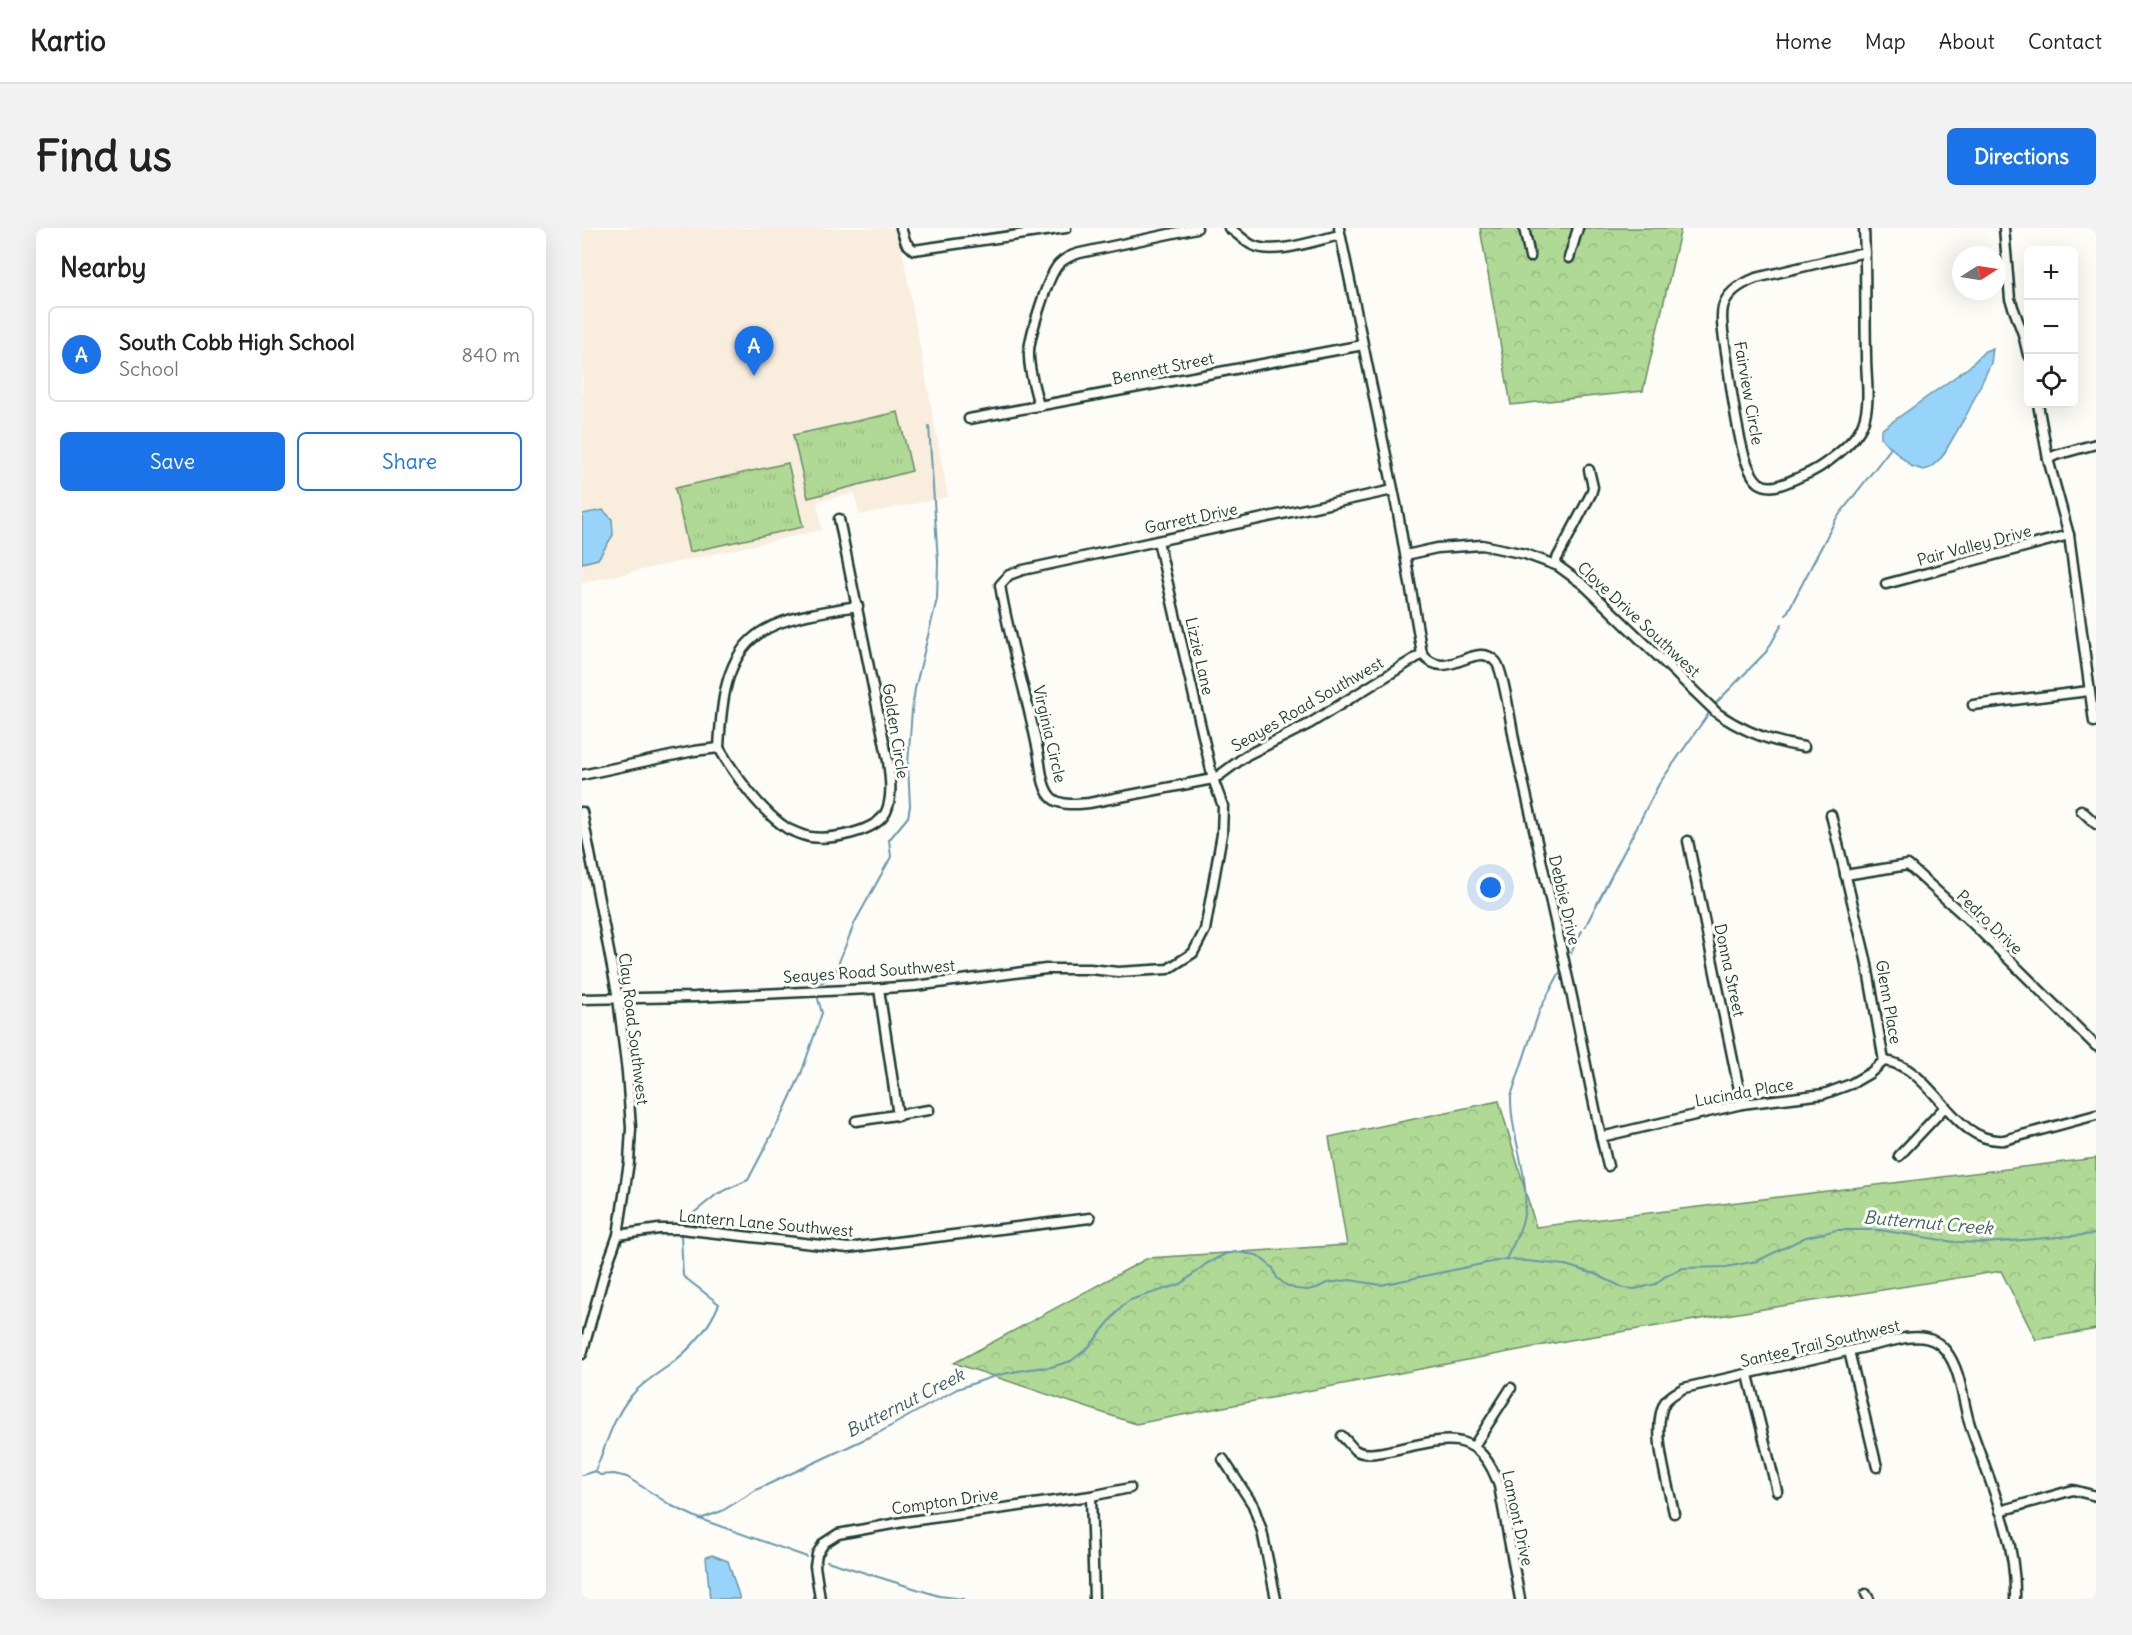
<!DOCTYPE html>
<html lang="en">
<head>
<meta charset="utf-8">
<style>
	:root { --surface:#fff; --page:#f2f2f2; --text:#222; --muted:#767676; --line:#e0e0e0; --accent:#1a73e8 }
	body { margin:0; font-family:Delius,sans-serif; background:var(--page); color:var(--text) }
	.controls { position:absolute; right:18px; top:18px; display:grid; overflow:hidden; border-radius:9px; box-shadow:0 6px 24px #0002 }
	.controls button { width:54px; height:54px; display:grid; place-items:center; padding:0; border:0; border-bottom:2px solid var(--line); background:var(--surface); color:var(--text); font:30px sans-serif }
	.compass { position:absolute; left:1370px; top:18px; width:54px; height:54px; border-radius:50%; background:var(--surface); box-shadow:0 6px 24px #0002; rotate:78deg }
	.you { position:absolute; left:909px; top:660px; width:21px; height:21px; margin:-15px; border:4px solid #fff; border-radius:50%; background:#1a73e8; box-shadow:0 0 0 9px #1a73e833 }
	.badge { display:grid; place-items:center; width:39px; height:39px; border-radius:50%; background:var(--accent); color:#fff; font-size:20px; font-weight:700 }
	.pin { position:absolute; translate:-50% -50px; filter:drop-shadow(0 2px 3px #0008) }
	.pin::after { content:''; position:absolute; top:32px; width:21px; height:18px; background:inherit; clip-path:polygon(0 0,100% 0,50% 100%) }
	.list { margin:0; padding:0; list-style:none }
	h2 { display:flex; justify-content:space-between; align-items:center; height:78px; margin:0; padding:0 24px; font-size:26px }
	h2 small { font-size:20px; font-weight:400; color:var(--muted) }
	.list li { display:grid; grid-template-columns:39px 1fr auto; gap:18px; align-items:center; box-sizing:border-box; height:96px; margin:0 12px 12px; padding:0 12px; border:2px solid var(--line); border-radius:9px }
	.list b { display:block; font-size:22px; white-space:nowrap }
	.list p { margin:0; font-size:20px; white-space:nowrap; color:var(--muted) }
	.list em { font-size:20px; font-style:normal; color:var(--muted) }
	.actions { display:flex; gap:12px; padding:18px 24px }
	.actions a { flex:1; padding:14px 0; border:2px solid var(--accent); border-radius:9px; text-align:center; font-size:21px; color:var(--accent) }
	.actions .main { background:var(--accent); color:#fff }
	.icon { flex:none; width:33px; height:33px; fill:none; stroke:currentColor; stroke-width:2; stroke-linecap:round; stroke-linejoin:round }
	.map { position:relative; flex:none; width:1514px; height:1371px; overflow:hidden; border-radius:9px }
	header { display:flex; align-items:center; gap:36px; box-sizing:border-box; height:84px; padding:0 30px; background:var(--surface); border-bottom:2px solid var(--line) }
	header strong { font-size:28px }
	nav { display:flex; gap:33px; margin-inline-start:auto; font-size:21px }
	.intro { display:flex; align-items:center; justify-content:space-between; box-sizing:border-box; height:144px; padding:0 36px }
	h1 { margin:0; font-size:42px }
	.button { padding:15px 27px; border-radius:9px; background:var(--accent); color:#fff; font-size:21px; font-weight:700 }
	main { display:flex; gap:36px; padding:0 36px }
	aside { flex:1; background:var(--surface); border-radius:9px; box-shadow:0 6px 24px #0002 }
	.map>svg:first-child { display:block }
	.built { fill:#f9eddd }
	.grass { fill:url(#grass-tufts); stroke:#688b65; stroke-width:1.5 }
	.forest { fill:url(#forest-crowns); stroke:#688b65; stroke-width:1.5 }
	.water { fill:#98d3f9; stroke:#6897aa; stroke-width:1.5 }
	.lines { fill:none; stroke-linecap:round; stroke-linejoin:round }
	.stream { stroke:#6897aa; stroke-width:2 }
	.minor-casing { stroke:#1f3d34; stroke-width:13 }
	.minor { stroke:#fdfcf7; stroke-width:8 }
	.labels { text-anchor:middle; stroke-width:6; stroke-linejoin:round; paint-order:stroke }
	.street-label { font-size:16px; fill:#1f3d34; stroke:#fdfcf7 }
	.water-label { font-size:18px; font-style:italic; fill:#3d6265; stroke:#fdfcf7 }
</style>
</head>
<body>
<header>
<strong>Kartio</strong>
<nav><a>Home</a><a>Map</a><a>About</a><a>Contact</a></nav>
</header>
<div class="intro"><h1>Find us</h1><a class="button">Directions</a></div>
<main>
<aside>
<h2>Nearby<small></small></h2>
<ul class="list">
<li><span class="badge">A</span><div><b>South Cobb High School</b><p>School</p></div><em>840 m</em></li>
</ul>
<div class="actions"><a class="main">Save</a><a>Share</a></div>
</aside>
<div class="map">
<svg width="1514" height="1371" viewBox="0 0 1514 1371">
	<defs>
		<pattern id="grass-tufts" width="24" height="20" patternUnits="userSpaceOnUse" patternTransform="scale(1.5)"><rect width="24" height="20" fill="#b0d996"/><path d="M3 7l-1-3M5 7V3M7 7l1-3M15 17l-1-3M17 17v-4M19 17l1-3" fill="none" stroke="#97bb82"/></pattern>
		<pattern id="forest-crowns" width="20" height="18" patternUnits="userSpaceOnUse" patternTransform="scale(1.5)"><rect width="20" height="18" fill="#b0d996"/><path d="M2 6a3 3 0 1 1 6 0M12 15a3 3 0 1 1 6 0" fill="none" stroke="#97bb82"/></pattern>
	</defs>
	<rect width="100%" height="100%" fill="#fdfcf7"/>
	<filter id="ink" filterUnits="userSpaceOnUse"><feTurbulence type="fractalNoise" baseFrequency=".0167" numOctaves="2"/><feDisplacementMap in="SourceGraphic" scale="12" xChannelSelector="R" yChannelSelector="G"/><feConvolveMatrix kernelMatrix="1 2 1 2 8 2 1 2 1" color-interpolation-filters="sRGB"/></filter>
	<g filter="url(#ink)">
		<path class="built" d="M0,0H316L366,269L277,287L273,265L235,273L240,302L0,355Z"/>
		<g class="grass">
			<path d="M316,184L330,243L226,270L211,207Z"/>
			<path d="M206,235L221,299L107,324L93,260Z"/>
		</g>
		<g class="forest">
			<path d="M898,0H1099L1061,163L929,177Z"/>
			<path d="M917,873L954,999L1514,930V1101L1454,1112L1419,1043L988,1112L554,1196L372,1135L566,1030L765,1017L747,909Z"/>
		</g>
		<g class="water">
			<path d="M1411,120L1409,135L1386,184L1360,229L1348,240L1341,242L1329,238L1299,210V202L1387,139L1403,123Z"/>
			<path d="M21,282L30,291L31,307L16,331L0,335V286Z"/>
			<path d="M130,1327L146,1333L158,1371H128L124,1329Z"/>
		</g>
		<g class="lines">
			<g class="stream">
				<path d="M1204,387L1254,291L1309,220"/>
				<path d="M1134,475L1185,423L1200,396"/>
				<path d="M1003,699L1077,556L1127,485"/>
				<path d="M989,725L1000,703"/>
				<path d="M237,757L253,744L273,694L309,629L307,612L326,589L328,578L326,536L330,482L333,461L355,371L356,333L347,198"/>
				<path d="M102,996L103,992L135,966L166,952L201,885L219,846L240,785L236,771"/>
				<path d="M924,1031C932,1015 942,997 943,979C946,941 928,905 929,868L958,781L978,744"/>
				<path d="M13,1243C24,1218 31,1189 49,1168C59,1156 72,1148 85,1139C108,1122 126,1103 137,1076L101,1048L99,1007"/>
				<path d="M0,1247L13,1243L18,1247L32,1246L45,1249L90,1278L118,1291L225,1329"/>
				<path d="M118,1291L140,1283L174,1262L300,1203L375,1161L416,1147L447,1141L469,1139L489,1133L506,1120L540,1078L548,1072L599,1056L624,1036L643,1026L654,1024L675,1027L691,1040L695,1050L704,1057L714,1061L725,1062L735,1060L745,1055L768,1052L799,1057L924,1031L983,1037L1013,1046L1042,1060L1053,1061L1074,1056L1082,1049L1101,1040L1144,1039L1175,1033L1224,1009L1255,1002H1298L1372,1014L1404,1015L1514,1006"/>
				<path d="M245,1333L357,1368L381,1371"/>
			</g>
			<g class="minor-casing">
				<g id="minor">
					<path d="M319,0L324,15L332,22L484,0"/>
					<path d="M647,0C655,5 662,13 670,17C692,28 735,12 758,7"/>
					<path d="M757,0L816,285L840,426"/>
					<path d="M942,0L948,29"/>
					<path d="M1282,0C1284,42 1283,85 1284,128C1284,150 1289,174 1281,195C1274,215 1239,241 1220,248C1207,253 1190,264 1177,255C1169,249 1165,236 1162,227C1153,194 1149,158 1144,124C1142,110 1138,92 1141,79C1145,63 1161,55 1174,50L1283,24"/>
					<path d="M1422,0L1428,71L1441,106L1446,127"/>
					<path d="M987,30L996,0"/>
					<path d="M1456,176L1466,231L1487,307L1512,494"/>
					<path d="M457,178C453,161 446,141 447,123C448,107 466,47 477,36C483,30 490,27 498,25L615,0"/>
					<path d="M387,191C518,167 649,141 781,117"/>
					<path d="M1466,231L1474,227L1514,216"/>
					<path d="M811,262L441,342L427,347L418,357C427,413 445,467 456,523C459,537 459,561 471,571C480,578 496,576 507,575L631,551L638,547L665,527L727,496L840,426"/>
					<path d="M824,327L855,320L900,317L943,326L976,338L1002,357L1135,485C1162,504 1189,514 1222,519"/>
					<path d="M972,336L1009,266L1011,259L1007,242"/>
					<path d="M1304,356L1487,307"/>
					<path d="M840,426C865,457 893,410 914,434C922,443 931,510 935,526C955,615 976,703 995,792C1005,841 1014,890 1026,938"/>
					<path d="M1391,477L1507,463"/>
					<path d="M137,520C152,546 180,585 206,601C213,604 221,608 228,609C249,612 294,604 304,584C311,569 308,549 306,533L257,291"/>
					<path d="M137,520C139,484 141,437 170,411C194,389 244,383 276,378"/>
					<path d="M0,547L112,523L137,520"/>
					<path d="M1499,582L1514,596"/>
					<path d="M0,584L36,770L45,844L49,900L47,934L36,1007L23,1043L0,1126"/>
					<path d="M1249,587L1284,731L1302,833"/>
					<path d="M1106,613L1160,876"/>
					<path d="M1263,647L1326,637L1388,693L1514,818"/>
					<path d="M297,761L316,888"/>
					<path d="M0,771L113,769L287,761L333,758L464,741H508L536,744L586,741L611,725L623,702L640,606L641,578L631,551L576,313"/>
					<path d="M1302,833C1352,838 1369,916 1422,912L1514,887"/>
					<path d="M274,893L347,882"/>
					<path d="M1019,909L1160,876L1242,866L1269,856L1288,845L1302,833"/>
					<path d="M1317,928L1363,879"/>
					<path d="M36,1007L77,1001H99L266,1020L508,990"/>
					<path d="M1267,1123L1295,1239"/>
					<path d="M1166,1147L1195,1263"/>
					<path d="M760,1208C764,1212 769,1218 773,1222C782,1228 796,1225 806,1223C857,1213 896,1194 917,1258L938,1371"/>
					<path d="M892,1218L929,1160"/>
					<path d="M641,1231L671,1277L680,1303L694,1371"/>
					<path d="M509,1268L512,1371"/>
					<path d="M1418,1283L1491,1262L1514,1268"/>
					<path d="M1092,1285C1086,1256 1068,1201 1083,1174C1087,1168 1095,1164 1102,1160L1323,1110C1339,1108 1353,1109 1364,1123C1380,1144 1380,1173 1388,1197C1407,1253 1435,1310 1433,1371"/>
					<path d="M1284,1366L1287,1371"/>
					<path d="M238,1371L233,1338L235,1326L242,1315L256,1306L321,1294L509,1268L548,1260"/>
				</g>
			</g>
			<use href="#minor" class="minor"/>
		</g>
	</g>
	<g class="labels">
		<g class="street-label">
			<text transform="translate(581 140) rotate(-12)" y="6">Bennett Street</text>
			<text transform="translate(1167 165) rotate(80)" y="6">Fairview Circle</text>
			<text transform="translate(609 290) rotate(-12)" y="6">Garrett Drive</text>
			<text transform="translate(1392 317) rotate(-15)" y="6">Pair Valley Drive</text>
			<text transform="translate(1057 391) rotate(43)" y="6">Clove Drive Southwest</text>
			<text transform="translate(618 428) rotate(77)" y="6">Lizzie Lane</text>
			<text transform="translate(725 476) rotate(-30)" y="6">Seayes Road Southwest</text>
			<text transform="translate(314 503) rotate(81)" y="6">Golden Circle</text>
			<text transform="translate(468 506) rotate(77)" y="6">Virginia Circle</text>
			<text transform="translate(983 672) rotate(77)" y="6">Debbie Drive</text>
			<text transform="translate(1408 694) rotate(44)" y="6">Pedro Drive</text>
			<text transform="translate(1148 742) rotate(78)" y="6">Donna Street</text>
			<text transform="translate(287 743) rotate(-4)" y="6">Seayes Road Southwest</text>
			<text transform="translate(1307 774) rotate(80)" y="6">Glenn Place</text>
			<text transform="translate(52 801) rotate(83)" y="6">Clay Road Southwest</text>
			<text transform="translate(1162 864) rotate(-10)" y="6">Lucinda Place</text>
			<text transform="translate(184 995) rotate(5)" y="6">Lantern Lane Southwest</text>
			<text transform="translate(1238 1115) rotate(-13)" y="6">Santee Trail Southwest</text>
			<text transform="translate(363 1273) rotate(-8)" y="6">Compton Drive</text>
			<text transform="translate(936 1290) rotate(78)" y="6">Lamont Drive</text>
		</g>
		<g class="water-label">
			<text transform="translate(1346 995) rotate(5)" y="6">Butternut Creek</text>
			<text transform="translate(323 1175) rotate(-27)" y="6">Butternut Creek</text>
		</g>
	</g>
</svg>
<div class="controls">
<button>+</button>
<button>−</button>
<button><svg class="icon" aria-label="locate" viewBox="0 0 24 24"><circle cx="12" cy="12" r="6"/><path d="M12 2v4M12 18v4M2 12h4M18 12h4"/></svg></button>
</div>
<svg class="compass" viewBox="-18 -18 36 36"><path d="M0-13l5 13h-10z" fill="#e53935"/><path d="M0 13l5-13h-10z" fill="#767676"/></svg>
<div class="you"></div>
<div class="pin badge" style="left:172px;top:148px">A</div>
</div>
</main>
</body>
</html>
